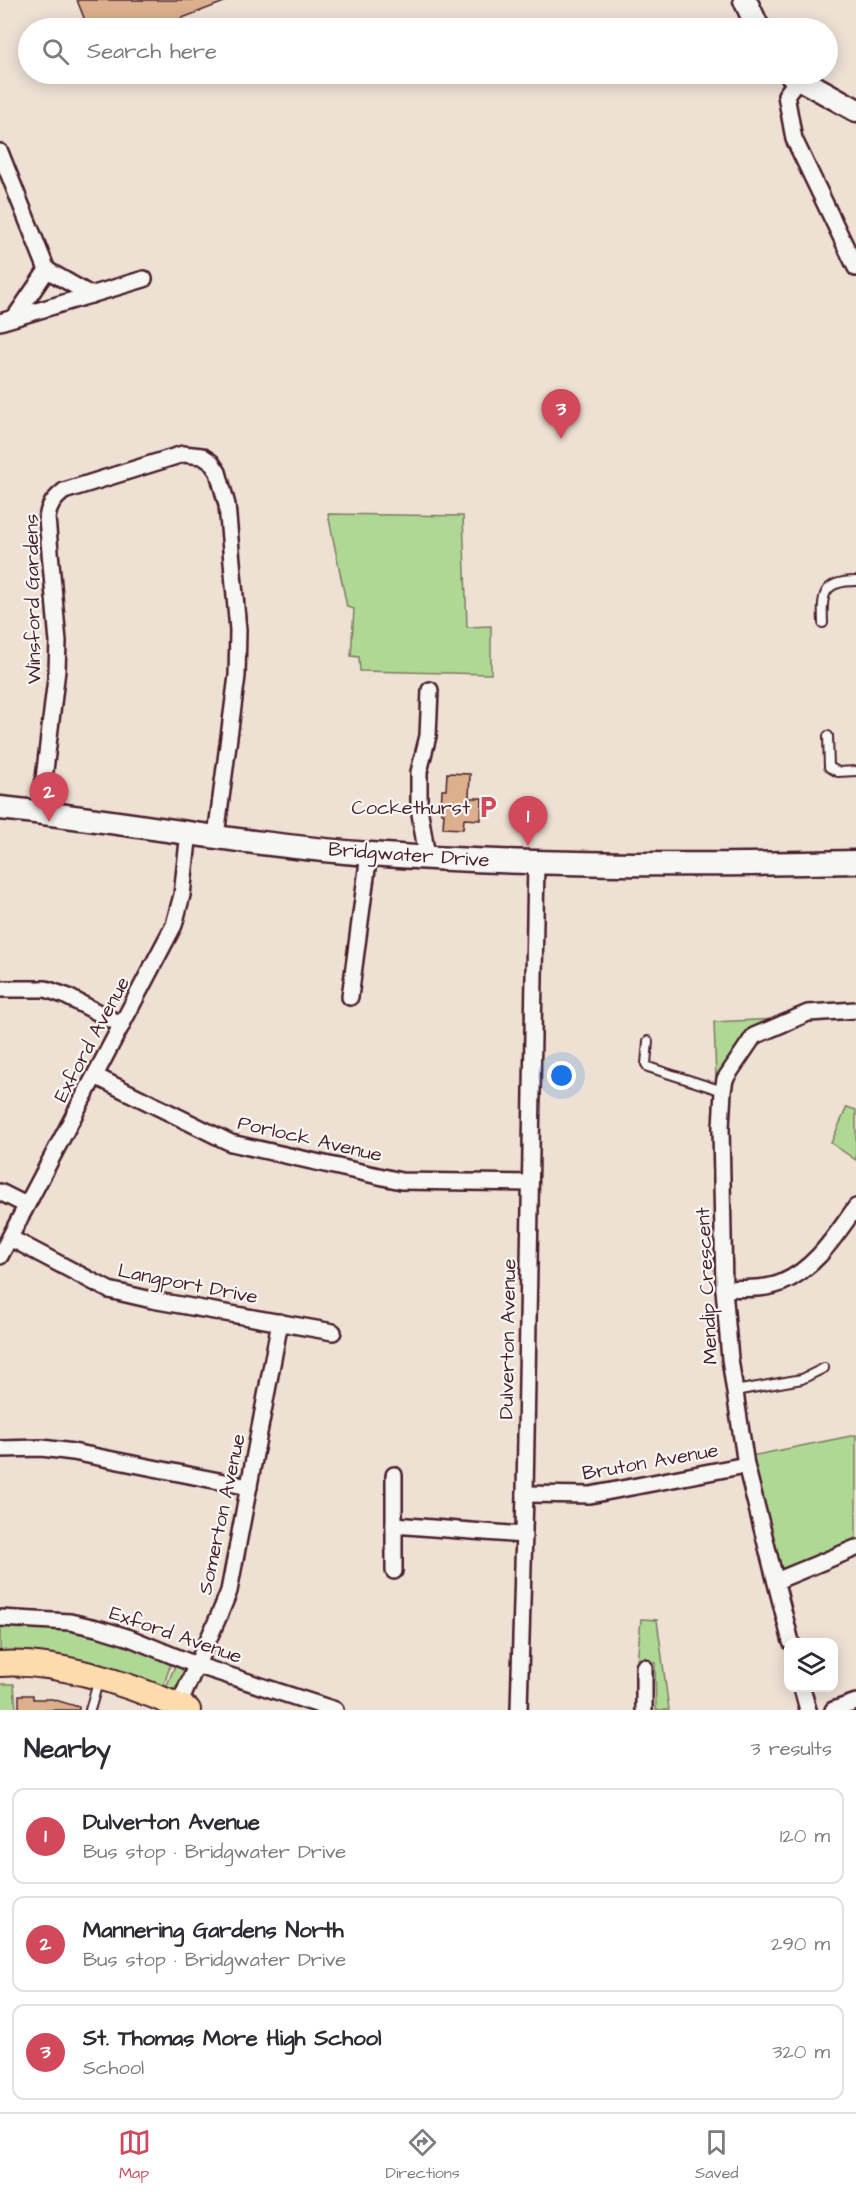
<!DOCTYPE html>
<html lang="en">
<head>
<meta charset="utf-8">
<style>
	:root { --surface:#fff; --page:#f7f7f7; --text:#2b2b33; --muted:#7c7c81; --line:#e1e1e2; --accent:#d1495b }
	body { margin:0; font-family:"Architects Daughter",sans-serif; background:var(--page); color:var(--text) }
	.controls { position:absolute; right:18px; bottom:18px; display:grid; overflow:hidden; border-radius:12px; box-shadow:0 3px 15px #0003 }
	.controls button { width:54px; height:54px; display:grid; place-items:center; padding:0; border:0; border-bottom:2px solid var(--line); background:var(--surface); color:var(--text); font:30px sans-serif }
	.you { position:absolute; left:562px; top:1076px; width:21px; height:21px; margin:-15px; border:4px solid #fff; border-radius:50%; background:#1a73e8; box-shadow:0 0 0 9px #1a73e833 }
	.badge { display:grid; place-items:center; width:39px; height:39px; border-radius:50%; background:var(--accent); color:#fff; font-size:20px; font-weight:700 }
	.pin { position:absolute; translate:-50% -50px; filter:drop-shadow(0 2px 3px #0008) }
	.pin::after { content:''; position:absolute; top:32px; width:21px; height:18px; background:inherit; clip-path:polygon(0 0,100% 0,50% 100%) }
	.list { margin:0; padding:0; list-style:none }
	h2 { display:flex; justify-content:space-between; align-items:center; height:78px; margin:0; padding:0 24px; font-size:26px }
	h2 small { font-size:20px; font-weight:400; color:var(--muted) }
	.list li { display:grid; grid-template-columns:39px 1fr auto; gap:18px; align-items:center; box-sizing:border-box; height:96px; margin:0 12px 12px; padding:0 12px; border:2px solid var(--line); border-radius:12px }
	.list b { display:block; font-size:22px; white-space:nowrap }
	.list p { margin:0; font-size:20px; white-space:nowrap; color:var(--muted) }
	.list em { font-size:20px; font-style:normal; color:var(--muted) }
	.icon { flex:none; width:33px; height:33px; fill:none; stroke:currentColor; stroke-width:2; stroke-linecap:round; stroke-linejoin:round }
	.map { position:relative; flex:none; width:856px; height:1710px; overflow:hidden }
	.search { position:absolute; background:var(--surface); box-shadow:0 3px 15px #0003; left:18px; right:18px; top:18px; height:66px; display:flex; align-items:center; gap:15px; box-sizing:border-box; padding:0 21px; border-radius:33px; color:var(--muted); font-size:22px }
	.sheet { height:402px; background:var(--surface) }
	nav { display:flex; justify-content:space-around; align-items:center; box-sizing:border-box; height:84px; border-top:2px solid var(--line); background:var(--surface); font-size:16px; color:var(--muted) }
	nav a { display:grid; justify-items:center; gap:3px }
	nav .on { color:var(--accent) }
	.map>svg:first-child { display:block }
	.green { fill:#afd895; stroke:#7c7c60; stroke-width:1.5 }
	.building { fill:#dcb08d; stroke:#4a1f2b; stroke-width:1.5 }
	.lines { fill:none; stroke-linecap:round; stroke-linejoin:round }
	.lane-casing { stroke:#4a1f2b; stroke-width:12 }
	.street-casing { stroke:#4a1f2b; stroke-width:20 }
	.secondary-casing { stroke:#4a1f2b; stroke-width:27 }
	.primary-casing { stroke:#4a1f2b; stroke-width:28 }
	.lane { stroke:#f6f6f2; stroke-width:8 }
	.street { stroke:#f6f6f2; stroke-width:15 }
	.secondary { stroke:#f6f6f2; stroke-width:22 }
	.primary { stroke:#fcdcac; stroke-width:24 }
	.labels { text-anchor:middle; stroke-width:4.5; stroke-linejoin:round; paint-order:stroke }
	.street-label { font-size:20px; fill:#4a1f2b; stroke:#f6f6f2 }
	.poi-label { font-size:20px; fill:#4a1f2b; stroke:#f6f6f2; text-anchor:end }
</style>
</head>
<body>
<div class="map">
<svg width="856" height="1710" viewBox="0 0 856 1710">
	<rect width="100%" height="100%" fill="#eee1d4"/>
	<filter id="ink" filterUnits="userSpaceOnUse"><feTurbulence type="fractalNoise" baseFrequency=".0167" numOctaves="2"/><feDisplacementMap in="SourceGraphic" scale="12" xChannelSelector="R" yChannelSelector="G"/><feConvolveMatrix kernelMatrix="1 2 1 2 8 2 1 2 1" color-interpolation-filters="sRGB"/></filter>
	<g filter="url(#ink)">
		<g class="green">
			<path d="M328,514L463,516L467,627L491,626V674L360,671L359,657L351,656L354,609L347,607Z"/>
			<path d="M778,1019L727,1063L716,1079L714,1022Z"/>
			<path d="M847,1107L856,1110V1160L831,1143Z"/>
			<path d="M856,1435V1543L780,1573L751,1456Z"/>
			<path d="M0,1619L72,1626L133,1641L172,1660L161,1693L0,1656Z"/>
			<path d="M641,1619L657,1620L669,1710H656L655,1663L637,1662Z"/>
			<path d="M177,1666L184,1670C183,1681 177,1689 167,1693L165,1690L174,1668Z"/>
			<path d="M0,1684H14L16,1710H0Z"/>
		</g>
		<g class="building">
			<path d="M77,0H226L227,1L156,28H136L135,25L125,28H99L98,24L88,28Z"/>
			<path d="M447,773L470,774L469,798H482L481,820L464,819L463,829L443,828L444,813H441L442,790H446Z"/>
			<path d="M19,1695H33V1699H52L79,1707V1710H19Z"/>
		</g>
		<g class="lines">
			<g class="lane-casing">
				<g id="lane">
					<path d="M823,623C822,595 822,581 856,581"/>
					<path d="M828,736L829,767L838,772L856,771"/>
					<path d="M648,1041L646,1064L648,1067L723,1091"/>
					<path d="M735,1391L802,1379L824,1368"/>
					<path d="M90,1710L99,1679"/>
				</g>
			</g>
			<g class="street-casing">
				<g id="street">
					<path d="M798,79L786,95L794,139L856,268"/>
					<path d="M0,152L47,270L15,317"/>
					<path d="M47,270L91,295"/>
					<path d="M0,322L144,279"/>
					<path d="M40,812L57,670L58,642L47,518C49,505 54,499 64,491L183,454L202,456L211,462L218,472L227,505L238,630L237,676L216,836"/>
					<path d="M427,857L419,807V772L428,736L430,690"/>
					<path d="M0,989H46L66,996L122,1025"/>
					<path d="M350,997L369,854"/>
					<path d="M95,1076L231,1143L401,1181L530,1183"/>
					<path d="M0,1192L26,1205"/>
					<path d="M10,1238L109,1290L152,1300L333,1332"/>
					<path d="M0,1256L174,925L182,895L189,832"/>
					<path d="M724,1289C742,1288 764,1290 781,1283C815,1269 835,1236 856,1207"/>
					<path d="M0,1449L42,1448L73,1452L249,1487"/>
					<path d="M394,1475V1571"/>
					<path d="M525,1494L590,1495L746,1465"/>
					<path d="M394,1525L523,1535"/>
					<path d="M776,1581L856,1548"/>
					<path d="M0,1618L70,1622L101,1629L130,1638L196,1665L335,1710"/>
					<path d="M791,1642L746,1465L730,1359L724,1289L721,1127L723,1091L725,1079L754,1036L808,1013L856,1010"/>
					<path d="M644,1667V1710"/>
					<path d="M802,1688L808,1710"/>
					<path d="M179,1706C194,1667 214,1631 229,1591L280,1322"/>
					<path d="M519,1710L525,1494L536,862"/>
					<path d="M833,1710L856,1702"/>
				</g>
			</g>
			<g class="secondary-casing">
				<g id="secondary">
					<path d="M745,0L758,28"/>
					<path d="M791,74L856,110"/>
					<path d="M0,808C123,821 246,845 370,854C531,866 694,866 856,862"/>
				</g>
			</g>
			<g class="primary-casing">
				<path id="primary" d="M0,1664C61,1660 133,1686 188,1710"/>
			</g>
			<use href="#lane" class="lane"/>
			<use href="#street" class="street"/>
			<use href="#secondary" class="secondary"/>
			<use href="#primary" class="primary"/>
		</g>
	</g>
	<defs>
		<g id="parking-bare" transform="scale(1.8)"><path d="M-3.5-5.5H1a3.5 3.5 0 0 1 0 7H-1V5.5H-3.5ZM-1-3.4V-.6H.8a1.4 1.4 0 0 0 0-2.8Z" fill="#d1495b" stroke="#f6f6f2" stroke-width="2.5" paint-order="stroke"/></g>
	</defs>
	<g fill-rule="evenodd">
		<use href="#parking-bare" x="488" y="807"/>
	</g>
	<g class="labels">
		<g class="street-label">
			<text transform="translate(32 599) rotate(-91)" y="7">Winsford Gardens</text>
			<text transform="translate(409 854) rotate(4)" y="7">Bridgwater Drive</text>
			<text transform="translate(91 1039) rotate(-62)" y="7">Exford Avenue</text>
			<text transform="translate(310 1138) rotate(13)" y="7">Porlock Avenue</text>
			<text transform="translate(188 1283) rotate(11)" y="7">Langport Drive</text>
			<text transform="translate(706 1286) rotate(-93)" y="7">Mendip Crescent</text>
			<text transform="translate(507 1339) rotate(-89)" y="7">Dulverton Avenue</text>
			<text transform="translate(650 1461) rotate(-10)" y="7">Bruton Avenue</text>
			<text transform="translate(221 1514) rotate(-78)" y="7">Somerton Avenue</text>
			<text transform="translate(176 1634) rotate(19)" y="7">Exford Avenue</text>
		</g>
		<g class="poi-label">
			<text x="470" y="814">Cockethurst</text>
		</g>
	</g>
</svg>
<div class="controls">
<button><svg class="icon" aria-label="layers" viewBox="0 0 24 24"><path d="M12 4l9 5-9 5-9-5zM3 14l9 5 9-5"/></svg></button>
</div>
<div class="you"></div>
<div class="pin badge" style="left:528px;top:846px">1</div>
<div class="pin badge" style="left:49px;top:822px">2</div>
<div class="pin badge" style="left:561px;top:439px">3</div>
<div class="search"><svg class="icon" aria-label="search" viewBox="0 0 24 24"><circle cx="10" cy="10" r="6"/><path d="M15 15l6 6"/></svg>Search here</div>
</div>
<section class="sheet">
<h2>Nearby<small>3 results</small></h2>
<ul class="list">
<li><span class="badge">1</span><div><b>Dulverton Avenue</b><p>Bus stop · Bridgwater Drive</p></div><em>120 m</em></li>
<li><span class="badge">2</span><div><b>Mannering Gardens North</b><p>Bus stop · Bridgwater Drive</p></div><em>290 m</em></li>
<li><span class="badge">3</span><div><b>St. Thomas More High School</b><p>School</p></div><em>320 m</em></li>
</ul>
</section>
<nav>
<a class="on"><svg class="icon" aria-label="map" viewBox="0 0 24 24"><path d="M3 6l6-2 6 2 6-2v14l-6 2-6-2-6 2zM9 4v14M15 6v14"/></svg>Map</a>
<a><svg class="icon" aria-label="directions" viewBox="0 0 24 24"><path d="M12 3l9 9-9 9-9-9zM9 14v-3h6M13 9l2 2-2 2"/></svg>Directions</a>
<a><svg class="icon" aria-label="saved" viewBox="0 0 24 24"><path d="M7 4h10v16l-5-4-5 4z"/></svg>Saved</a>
</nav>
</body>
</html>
